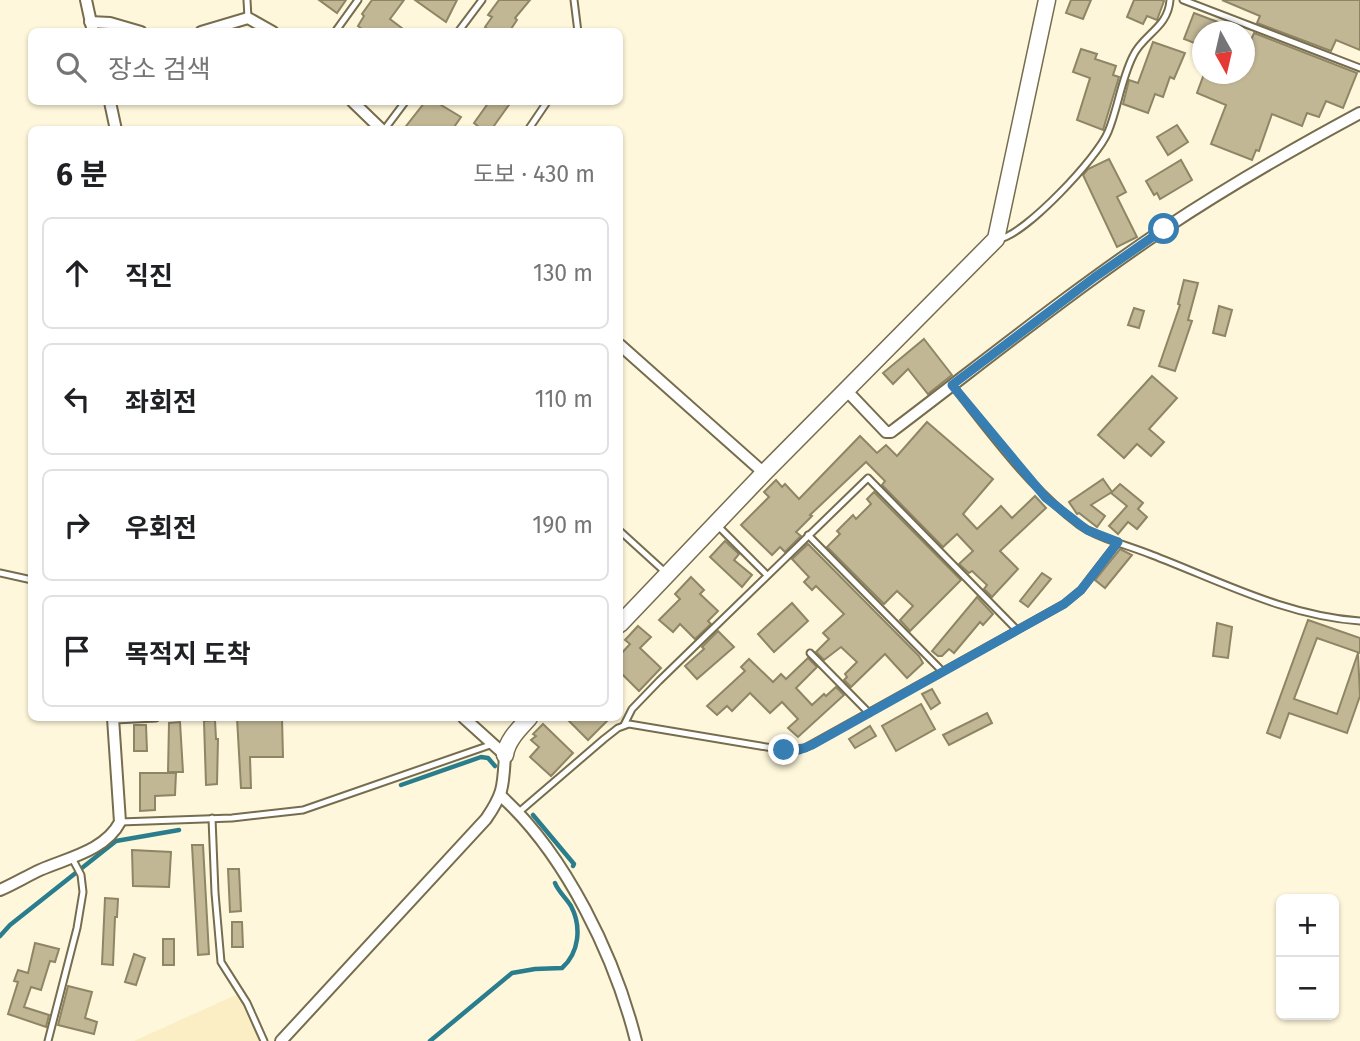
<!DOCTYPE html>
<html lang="ko">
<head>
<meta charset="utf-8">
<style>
	:root { --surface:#fff; --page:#f6f6f6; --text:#202124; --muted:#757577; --line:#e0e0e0 }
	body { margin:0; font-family:"Fira Sans","Noto Sans KR",sans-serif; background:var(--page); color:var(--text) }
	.controls { position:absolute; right:21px; bottom:21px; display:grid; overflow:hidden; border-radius:10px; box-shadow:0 2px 5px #0004 }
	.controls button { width:63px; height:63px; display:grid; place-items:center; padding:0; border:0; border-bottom:2px solid var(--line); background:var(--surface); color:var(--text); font:35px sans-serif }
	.compass { position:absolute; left:1192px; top:21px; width:63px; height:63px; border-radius:50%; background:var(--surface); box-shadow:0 2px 5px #0004; rotate:172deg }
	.stop { position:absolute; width:21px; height:21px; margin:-16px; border:5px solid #377eb3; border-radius:50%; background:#fff }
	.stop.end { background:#377eb3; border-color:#fff; box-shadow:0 2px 7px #0008 }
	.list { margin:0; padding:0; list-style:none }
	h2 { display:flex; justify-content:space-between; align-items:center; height:91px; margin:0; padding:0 28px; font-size:30px }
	h2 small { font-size:23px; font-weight:400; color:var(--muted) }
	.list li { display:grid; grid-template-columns:46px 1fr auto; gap:21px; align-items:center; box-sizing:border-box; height:112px; margin:0 14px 14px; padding:0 14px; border:2px solid var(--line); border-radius:10px }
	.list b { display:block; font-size:26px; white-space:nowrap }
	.list em { font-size:23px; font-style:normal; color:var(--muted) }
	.icon { flex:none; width:38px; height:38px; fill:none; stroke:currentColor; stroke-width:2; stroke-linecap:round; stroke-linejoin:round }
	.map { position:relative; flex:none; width:1360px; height:1041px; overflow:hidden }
	.search { position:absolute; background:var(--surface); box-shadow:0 2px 5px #0004; left:28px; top:28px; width:595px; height:77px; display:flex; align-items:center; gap:18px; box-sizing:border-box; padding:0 24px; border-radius:10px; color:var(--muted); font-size:26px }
	.panel { position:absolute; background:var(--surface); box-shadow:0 2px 5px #0004; left:28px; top:126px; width:595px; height:595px; border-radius:10px }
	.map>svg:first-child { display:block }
	.built { fill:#fbeec4 }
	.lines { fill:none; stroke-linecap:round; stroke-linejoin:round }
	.stream { stroke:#297d8d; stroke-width:4.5 }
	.building { fill:#c1b795; stroke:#8e8565; stroke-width:2 }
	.lane-casing { stroke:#766d4e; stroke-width:9 }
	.street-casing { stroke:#766d4e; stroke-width:14 }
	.secondary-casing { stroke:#766d4e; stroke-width:19 }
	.lane { stroke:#fff; stroke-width:5 }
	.street { stroke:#fff; stroke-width:10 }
	.secondary { stroke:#fff; stroke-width:16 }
	.route { stroke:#377eb3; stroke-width:9 }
</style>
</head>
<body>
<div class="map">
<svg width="1360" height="1041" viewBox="0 0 1360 1041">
	<rect width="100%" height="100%" fill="#fff7db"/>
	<path class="built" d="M238,994L251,1017L260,1041H134Z"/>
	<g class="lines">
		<g class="stream">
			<path d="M401,785L481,757L488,758L495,766"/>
			<path d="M533,815L574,864L573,866"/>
			<path d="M0,936L10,925L116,841L179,830"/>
			<path d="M430,1041L512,973L535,969L562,968C579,953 582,927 571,906C566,898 558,891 555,883"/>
		</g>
	</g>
	<g class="building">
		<path d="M319,0H346L337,13Z"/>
		<path d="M372,0H404L390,19L407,32H366L358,26L364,16L362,14Z"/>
		<path d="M415,0H457L446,22Z"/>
		<path d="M499,0H530L515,18L517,20L509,32H491L485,27L492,17L488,15Z"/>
		<path d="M1071,0H1091L1083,19L1066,13Z"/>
		<path d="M1134,0H1162L1164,1L1157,20L1147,16L1143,24L1127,17Z"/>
		<path d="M1222,0H1360V50L1336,40L1331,51L1257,23L1260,16Z"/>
		<path d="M1194,13L1239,30V32H1202L1197,44L1184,39Z"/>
		<path d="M1254,33L1357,73L1343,108L1326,101L1319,117L1307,113L1302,126L1272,114L1259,151L1256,150L1252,160L1211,144L1226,105L1197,93L1204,74H1244V56Z"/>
		<path d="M1153,42L1185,53L1174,79L1170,77L1163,97L1155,94L1148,113L1123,104L1129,80L1138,83Z"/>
		<path d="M1081,49L1097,54L1095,59L1116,66L1113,75L1119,77L1103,130L1077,120L1090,78L1073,72Z"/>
		<path d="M425,102H436L461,117L452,130H403Z"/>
		<path d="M489,102H511L491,130H483L474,123Z"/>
		<path d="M1177,125L1188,142L1168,155L1157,137Z"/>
		<path d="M1109,159L1126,192L1117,197L1137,237L1117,247L1083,175L1088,169Z"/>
		<path d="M1181,160L1192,180L1160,199L1157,193L1154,195L1146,181Z"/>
		<path d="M1184,280L1198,283L1188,320L1192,321L1175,371L1159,366L1180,305L1178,304Z"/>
		<path d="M1219,306L1232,310L1225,336L1213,333Z"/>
		<path d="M1134,308L1144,311L1139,328L1128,325Z"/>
		<path d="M924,339L952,375L928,394L908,369L893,384L883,373Z"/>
		<path d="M1152,376L1177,398L1149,429L1164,442L1151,456L1137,444L1124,458L1098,435Z"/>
		<path d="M927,422L993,479L963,514L977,529L1001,506L1012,518L1035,496L1046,508L1000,551L1018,569L992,597L984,589L987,585L972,571L969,573L959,564L973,551L957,534L943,547L882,485L885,481L866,462L810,515L812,516L796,532L801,536L785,552L780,547L772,555L741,525L769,497L764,492L776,480L782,487L785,484L799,499L860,436L877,453L886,445L897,456Z"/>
		<path d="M1103,479L1112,492L1091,505L1105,516L1097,527L1079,513L1077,514L1069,502Z"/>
		<path d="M1120,484L1143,503L1138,509L1147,517L1137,529L1128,522L1118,534L1109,526L1127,506L1111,493Z"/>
		<path d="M874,492L961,580L910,631L900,620L913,606L897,591L884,604L827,547L840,534L837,531L853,515L856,519L871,504L867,499Z"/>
		<path d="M725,541L739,554L734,560L752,575L742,587L710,557Z"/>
		<path d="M808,544L919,656L923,663L907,678L885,654L851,687L844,680L847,677L845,674L857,662L841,647L824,660L816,652L829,639L823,633L844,614L816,586L812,590L804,582L809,577L792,559Z"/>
		<path d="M1120,549L1132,555L1105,588L1095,580Z"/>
		<path d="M1042,573L1051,579L1028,607L1020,601Z"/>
		<path d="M691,577L704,590L700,594L718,611L708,621L711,624L695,639L680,624L673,632L659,620L680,599L675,594Z"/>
		<path d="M977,597L993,614L983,625L980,622L954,653L949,649L942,656H938L932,651Z"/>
		<path d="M792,603L808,621L774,652L758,634Z"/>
		<path d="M1308,620L1360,638V653L1317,638L1294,699L1337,714L1358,653L1360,696L1347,733L1289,713L1280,738L1267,733Z"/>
		<path d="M1217,623L1232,627L1228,658L1213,656Z"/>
		<path d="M638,626L651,637L640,648L661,668L639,691L620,672V655L630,644L625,640Z"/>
		<path d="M718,631L734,647L697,679L685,666L704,649L702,647Z"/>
		<path d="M808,658L817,667L796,688L812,705L824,694L826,696L836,687L844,695L798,737L788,728L798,719L782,702L770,713L750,693L732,711L727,706L717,715L707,706L745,671L741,667L749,659L773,682L781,674L786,679Z"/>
		<path d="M932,689L940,703L931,709L922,694Z"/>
		<path d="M921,704L935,729L896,751L882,726Z"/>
		<path d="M987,713L992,723L949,745L943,735Z"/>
		<path d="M237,718H282L283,757H250L251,788H241Z"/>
		<path d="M566,718H610L588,740Z"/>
		<path d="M215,720L216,739H218L217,784L206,785L204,721Z"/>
		<path d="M180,722L183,772H168L169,723Z"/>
		<path d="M543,724L573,753L551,776L530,757L539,747L531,740L536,736L533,734Z"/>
		<path d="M134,725H146L147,751H134Z"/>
		<path d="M870,726L876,736L855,748L849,739Z"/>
		<path d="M140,773H176L175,795L155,796V810L140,811Z"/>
		<path d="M192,845H203L209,954L198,955Z"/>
		<path d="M132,850L171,852L169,887L133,886Z"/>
		<path d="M228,869H239L241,911L230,912Z"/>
		<path d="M105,898L118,899L117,917H115L113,965L102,964Z"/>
		<path d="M232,922H242L243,947H232Z"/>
		<rect x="163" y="939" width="11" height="26"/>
		<path d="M35,943L59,949L55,962L50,961L41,990L31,987L24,1007L49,1015L46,1027L8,1014L18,982L14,981L18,970L28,973Z"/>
		<path d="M134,954L145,958L136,985L125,982Z"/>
		<path d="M68,986L92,992L85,1018L97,1022L94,1034L58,1025Z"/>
	</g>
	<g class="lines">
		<g class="lane-casing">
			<g id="lane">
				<path d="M247,0L248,18"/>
				<path d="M574,0L578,32"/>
				<path d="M1183,0L1360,68"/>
				<path d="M335,32L358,0"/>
				<path d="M458,32L482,0"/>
				<path d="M384,130L405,102"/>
				<path d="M528,130L547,102"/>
				<path d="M999,239C1025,235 1098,157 1108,132C1118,108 1121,80 1133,56C1143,34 1168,28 1170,0"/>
				<path d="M952,385C991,434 1028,486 1078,524C1099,539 1128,545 1152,555C1220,581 1286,616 1360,621"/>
				<path d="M717,525L767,575"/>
				<path d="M620,531L665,572"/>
				<path d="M808,535L942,671"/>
				<path d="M0,573L32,580"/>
				<path d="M810,653L869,713"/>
				<path d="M114,720L156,718"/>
				<path d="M624,725L632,709L659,681L868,478L1017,630"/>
				<path d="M519,812L604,739L618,728L629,724L784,750L805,748L1064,604L1081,590L1118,542"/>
				<path d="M212,818L215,893L221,962L247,1003L264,1041"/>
				<path d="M120,822L232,818L303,810L493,744"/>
				<path d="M48,1041L77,928L83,892L81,875L72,858"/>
			</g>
		</g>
		<g class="street-casing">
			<g id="street">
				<path d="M86,0L93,32"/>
				<path d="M90,22L110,23L141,32"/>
				<path d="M201,32L248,18L273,32"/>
				<path d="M110,102L116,130"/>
				<path d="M353,102L382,130"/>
				<path d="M620,345L764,473"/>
				<path d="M847,391L886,432H891C981,364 1070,292 1164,229C1227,187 1293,149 1360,113"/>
				<path d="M501,796C566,855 615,957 636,1041"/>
				<path d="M0,890C14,884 27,876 40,870C67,858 105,851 120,822L113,718"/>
				<path d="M281,1041L486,819C504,793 503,786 505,755L464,718"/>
			</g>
		</g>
		<g class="secondary-casing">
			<g id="secondary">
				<path d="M620,624L764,473L996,239L1047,0"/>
				<path d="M505,755C507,740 520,728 529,718"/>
			</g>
		</g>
		<use href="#lane" class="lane"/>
		<use href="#street" class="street"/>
		<use href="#secondary" class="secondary"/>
	</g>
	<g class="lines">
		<path class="route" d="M784,750H799L812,745L1064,604L1081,590L1118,542L1087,530L1046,498L952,385L1095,277L1164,229"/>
	</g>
</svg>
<div class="controls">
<button>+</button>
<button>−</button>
</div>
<svg class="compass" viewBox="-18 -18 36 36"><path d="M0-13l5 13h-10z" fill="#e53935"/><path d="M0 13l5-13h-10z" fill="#757577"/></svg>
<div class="stop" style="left:1164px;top:229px"></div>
<div class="stop end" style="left:784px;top:750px"></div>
<div class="search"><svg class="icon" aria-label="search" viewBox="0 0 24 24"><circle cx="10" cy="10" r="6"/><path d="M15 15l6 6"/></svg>장소 검색</div>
<section class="panel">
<h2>6 분<small>도보 · 430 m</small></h2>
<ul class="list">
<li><svg class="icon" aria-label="ahead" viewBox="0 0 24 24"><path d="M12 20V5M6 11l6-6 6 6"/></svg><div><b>직진</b></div><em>130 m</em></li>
<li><svg class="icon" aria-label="left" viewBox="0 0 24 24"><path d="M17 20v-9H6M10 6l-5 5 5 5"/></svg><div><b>좌회전</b></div><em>110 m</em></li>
<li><svg class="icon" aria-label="right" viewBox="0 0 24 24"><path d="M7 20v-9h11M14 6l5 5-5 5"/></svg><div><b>우회전</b></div><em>190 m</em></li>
<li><svg class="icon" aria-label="arrive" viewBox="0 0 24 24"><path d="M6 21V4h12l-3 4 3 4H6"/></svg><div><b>목적지 도착</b></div></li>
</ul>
</section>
</div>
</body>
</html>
